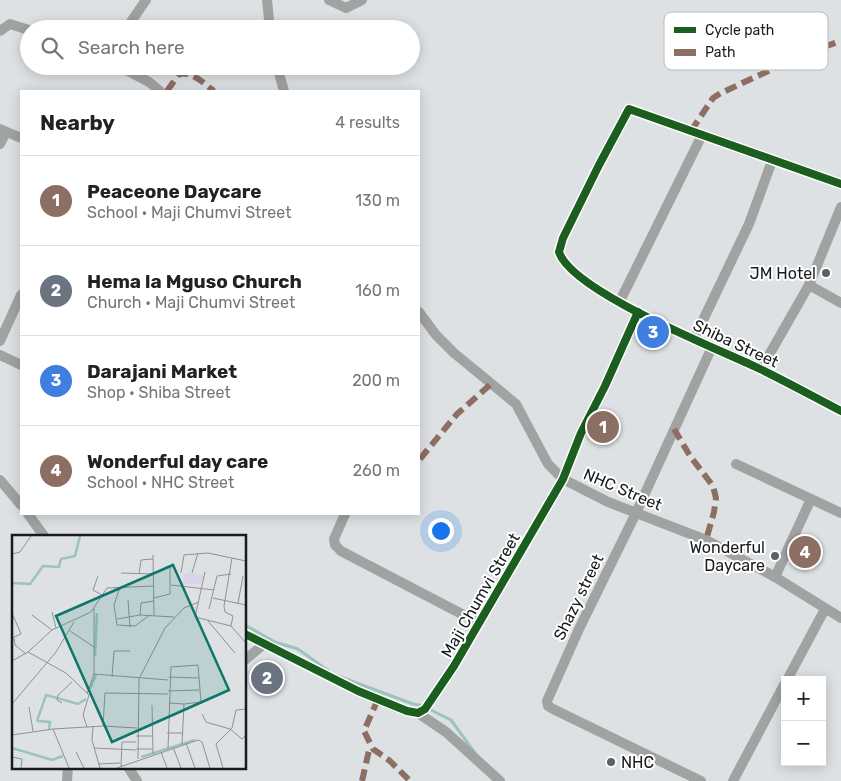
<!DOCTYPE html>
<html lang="en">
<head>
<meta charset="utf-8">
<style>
	:root { --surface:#fff; --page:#f6f6f6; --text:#222; --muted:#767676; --line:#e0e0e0; --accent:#5d6063 }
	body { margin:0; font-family:Rubik,sans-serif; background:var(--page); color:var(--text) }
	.controls { position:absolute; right:15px; bottom:15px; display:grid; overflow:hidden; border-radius:0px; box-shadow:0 2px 12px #0003 }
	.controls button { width:45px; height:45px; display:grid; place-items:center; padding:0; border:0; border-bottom:1px solid var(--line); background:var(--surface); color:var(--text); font:25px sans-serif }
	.you { position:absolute; left:440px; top:530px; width:18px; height:18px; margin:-12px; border:4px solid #fff; border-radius:50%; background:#1a73e8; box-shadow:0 0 0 8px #1a73e833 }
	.badge { display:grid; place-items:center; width:32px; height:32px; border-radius:50%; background:var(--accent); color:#fff; font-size:16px; font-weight:700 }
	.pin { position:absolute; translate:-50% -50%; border:2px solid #fff; box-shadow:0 1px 5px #0006 }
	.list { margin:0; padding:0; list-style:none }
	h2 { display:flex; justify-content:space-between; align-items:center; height:65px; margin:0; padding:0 20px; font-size:21px }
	h2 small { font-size:16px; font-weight:400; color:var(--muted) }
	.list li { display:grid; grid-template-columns:32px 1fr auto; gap:15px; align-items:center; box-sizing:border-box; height:90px; padding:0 20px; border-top:1px solid var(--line) }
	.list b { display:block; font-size:19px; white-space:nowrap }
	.list p { margin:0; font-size:16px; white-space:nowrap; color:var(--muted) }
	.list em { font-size:16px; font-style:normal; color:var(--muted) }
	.icon { flex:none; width:28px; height:28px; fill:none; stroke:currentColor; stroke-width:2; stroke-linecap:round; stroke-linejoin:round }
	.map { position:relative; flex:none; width:841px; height:781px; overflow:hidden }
	.search { position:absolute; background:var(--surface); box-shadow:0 2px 12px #0003; left:20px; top:20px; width:400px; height:55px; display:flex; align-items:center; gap:12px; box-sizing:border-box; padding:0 18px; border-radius:28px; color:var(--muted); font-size:19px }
	.panel { position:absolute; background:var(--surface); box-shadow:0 2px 12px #0003; left:20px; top:90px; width:400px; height:425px; border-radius:0px }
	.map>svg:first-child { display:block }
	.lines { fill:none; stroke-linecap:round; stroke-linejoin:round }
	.stream { stroke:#9cc4ba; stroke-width:3 }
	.minor { stroke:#a1a3a3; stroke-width:10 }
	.quiet { stroke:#8d6e63; stroke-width:6; stroke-dasharray:12 6; stroke-linecap:butt }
	.cycleway-casing { stroke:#fff; stroke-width:11 }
	.cycleway { stroke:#1b5e20; stroke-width:8 }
	.poi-dot { fill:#5d6063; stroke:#fff; stroke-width:2 }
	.labels { text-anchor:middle; stroke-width:4; stroke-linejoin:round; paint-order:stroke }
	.poi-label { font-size:16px; fill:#181b1d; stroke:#fff; text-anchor:end }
	.street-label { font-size:16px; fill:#181b1d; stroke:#fff }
	.inset-river { fill:none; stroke:#9cc4ba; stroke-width:2.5 }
	.inset-road { fill:none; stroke:#8e9294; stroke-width:1 }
	.view { fill:#0f766e; fill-opacity:0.15; stroke:#0f766e; stroke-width:2.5 }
	.inset-edge { fill:none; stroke:#181b1d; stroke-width:2.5 }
	.key { fill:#fff; stroke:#babbbb; stroke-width:1 }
	.key-label { font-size:14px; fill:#181b1d }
</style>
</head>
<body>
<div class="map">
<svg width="841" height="781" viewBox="0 0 841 781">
	<rect width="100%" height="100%" fill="#dde1e4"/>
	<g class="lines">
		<g class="stream">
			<path d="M245,625L275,642L298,649L330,672"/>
			<path d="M338,676L413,704L424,706"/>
			<path d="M429,709L451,720L475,753"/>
		</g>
		<g class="minor">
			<path d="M267,0L270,29"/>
			<path d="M329,0L346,8L362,0"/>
			<path d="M126,29L146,0"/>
			<path d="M0,31L10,24L29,30"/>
			<path d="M119,66L149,82L160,91"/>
			<path d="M277,66L284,91"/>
			<path d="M0,129L21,138"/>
			<path d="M0,144L6,132"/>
			<path d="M841,184L629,109L599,165L563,238L559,252C572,292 719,349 760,369C787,382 814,397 841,411"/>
			<path d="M809,285L841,207"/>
			<path d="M620,301L702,135"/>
			<path d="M419,312L436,335L454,353L516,404L548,464L563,479L608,502L706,540L775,577L841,618"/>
			<path d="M694,339L749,224L772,161"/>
			<path d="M0,341L21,295"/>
			<path d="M0,355L21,365"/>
			<path d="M761,369L809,285L841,303"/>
			<path d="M736,464L841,513"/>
			<path d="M0,480L21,505"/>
			<path d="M28,514L44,536"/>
			<path d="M345,514L334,539L335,545L341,551L479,623"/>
			<path d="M775,577L811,499"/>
			<path d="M245,634L358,691L407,711L418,713L425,709L454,666L563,479L581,433L605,386L638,312"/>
			<path d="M245,660L264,644"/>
			<path d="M787,680L825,609"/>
			<path d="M418,713L446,732L500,781"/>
			<path d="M128,767L137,781"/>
			<path d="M67,781L68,767"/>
			<path d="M701,781L553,709L548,706L547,701L579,629L636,513L712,347"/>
			<path d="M733,781L785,683"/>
		</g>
		<g class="quiet">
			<path d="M167,91L179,74C193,71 204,84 214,91"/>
			<path d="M691,131L713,98L721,93L809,52L841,41"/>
			<path d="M674,429L690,456L713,486L716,498L714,512L706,540"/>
			<path d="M420,459L457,414L491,384"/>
			<path d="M378,699L364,731L373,749L390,761L410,781"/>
			<path d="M362,781L370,746"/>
		</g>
		<g class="cycleway-casing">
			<g id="cycleway">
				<path d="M841,184L629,109L599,165L563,238L559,252C572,292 719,349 760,369C787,382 814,397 841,411"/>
				<path d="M245,634L358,691L407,711L418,713L425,709L454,666L563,479L581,433L605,386L638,312"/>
			</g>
		</g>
		<use href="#cycleway" class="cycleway"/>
	</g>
	<g class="poi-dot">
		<circle cx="826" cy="273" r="5"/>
		<circle cx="775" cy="556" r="5"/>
		<circle cx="611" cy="762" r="5"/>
	</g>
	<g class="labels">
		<g class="poi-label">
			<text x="816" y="279">JM Hotel</text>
			<text x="765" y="553">Wonderful<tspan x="765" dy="18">Daycare</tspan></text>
			<text x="621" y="768" text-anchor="start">NHC</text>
		</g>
		<g class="street-label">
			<text transform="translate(736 343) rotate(25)" y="6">Shiba Street</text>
			<text transform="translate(623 489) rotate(23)" y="6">NHC Street</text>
			<text transform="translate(480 595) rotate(-60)" y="6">Maji Chumvi Street</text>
			<text transform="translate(578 597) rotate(-64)" y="6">Shazy street</text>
		</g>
	</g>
	<g transform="translate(12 535)">
		<rect width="234" height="234" fill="#dde1e4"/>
		<path d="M178,38L192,41L189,49H171L172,40Z" fill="#d8d3ea"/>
		<path class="inset-river" d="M0,48L18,49L31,31L47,32L49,24L63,21L68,1M83,121L85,78M78,154L84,140M25,186L34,160L66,169L74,164M25,186L38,187L37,194M0,213L40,225L51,221M129,222L183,205"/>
		<path class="inset-road" d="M0,19L8,17L19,1M141,20L142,80M193,37L183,82L219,91L234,108M109,38L141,39M169,38L172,20L196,18L234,26M180,38L186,18M127,39L129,25L141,24M86,41L81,55L90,60M159,50L202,55M108,52L102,70L105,90L123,91L138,80M142,63L158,59V33L154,31M201,63L234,70M116,65L118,92M226,68L231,41M82,73V139L156,145M197,74L205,41L219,39M40,77L44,93M0,78L9,99L0,103M20,80L40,95M128,80L129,68L142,66M105,84L128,80L162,82M196,86L223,118M219,91L221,81L213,77L212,71L220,23M58,96L82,112M2,103L3,110L14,119M16,117L54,138L77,160L71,180L75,192M0,126L16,117L40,95L79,77L95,53L142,51M100,142L102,116H118M157,142L187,143M156,156L187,155M75,159L82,139M50,168L45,165L46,160L60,147M157,168L172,169L170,210M0,169L44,117L62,87M140,170L141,219M17,172L21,196M190,179L194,187L218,194L230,204L234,200M91,191L93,158L156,159M81,192L80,205L88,233M41,194L91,191L125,193M155,198H171M0,200L41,194L57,233M124,201H140M174,208L183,233M161,212L169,233M82,213L124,215M124,214H140M156,214L159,132L186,130L189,167L172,169M64,217L72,233M149,217L155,233M0,222L10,224L9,233M126,224L127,144L153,93L172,73L187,67M86,229L108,228M109,231L110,207H124M105,233L186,205L190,207L198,233M211,233L204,209L220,193L224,175L234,174"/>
		<path class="view" d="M161,30L217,155L100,207L44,81Z"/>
		<rect width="234" height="234" class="inset-edge"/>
	</g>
	<rect x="664" y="12" width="164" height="58" rx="8" class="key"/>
	<rect x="674" y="27" width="22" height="6" fill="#1b5e20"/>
	<rect x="674" y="49" width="22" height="7" fill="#8d6e63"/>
	<g class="key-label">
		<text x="705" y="35">Cycle path</text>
		<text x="705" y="57">Path</text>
	</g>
</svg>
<div class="controls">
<button>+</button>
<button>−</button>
</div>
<div class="you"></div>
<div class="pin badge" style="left:603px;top:427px;background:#8d6e63">1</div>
<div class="pin badge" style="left:267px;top:678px;background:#6b7280">2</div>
<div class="pin badge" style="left:653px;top:332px;background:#3f7fe0">3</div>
<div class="pin badge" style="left:805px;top:552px;background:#8d6e63">4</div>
<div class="search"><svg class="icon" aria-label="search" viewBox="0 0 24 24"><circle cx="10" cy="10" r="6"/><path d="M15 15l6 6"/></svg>Search here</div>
<section class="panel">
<h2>Nearby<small>4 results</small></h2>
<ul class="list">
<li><span class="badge" style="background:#8d6e63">1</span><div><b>Peaceone Daycare</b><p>School · Maji Chumvi Street</p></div><em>130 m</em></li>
<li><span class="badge" style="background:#6b7280">2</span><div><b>Hema la Mguso Church</b><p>Church · Maji Chumvi Street</p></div><em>160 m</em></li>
<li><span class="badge" style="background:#3f7fe0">3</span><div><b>Darajani Market</b><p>Shop · Shiba Street</p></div><em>200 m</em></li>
<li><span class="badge" style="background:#8d6e63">4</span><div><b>Wonderful day care</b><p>School · NHC Street</p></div><em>260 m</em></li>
</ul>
</section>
</div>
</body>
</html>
